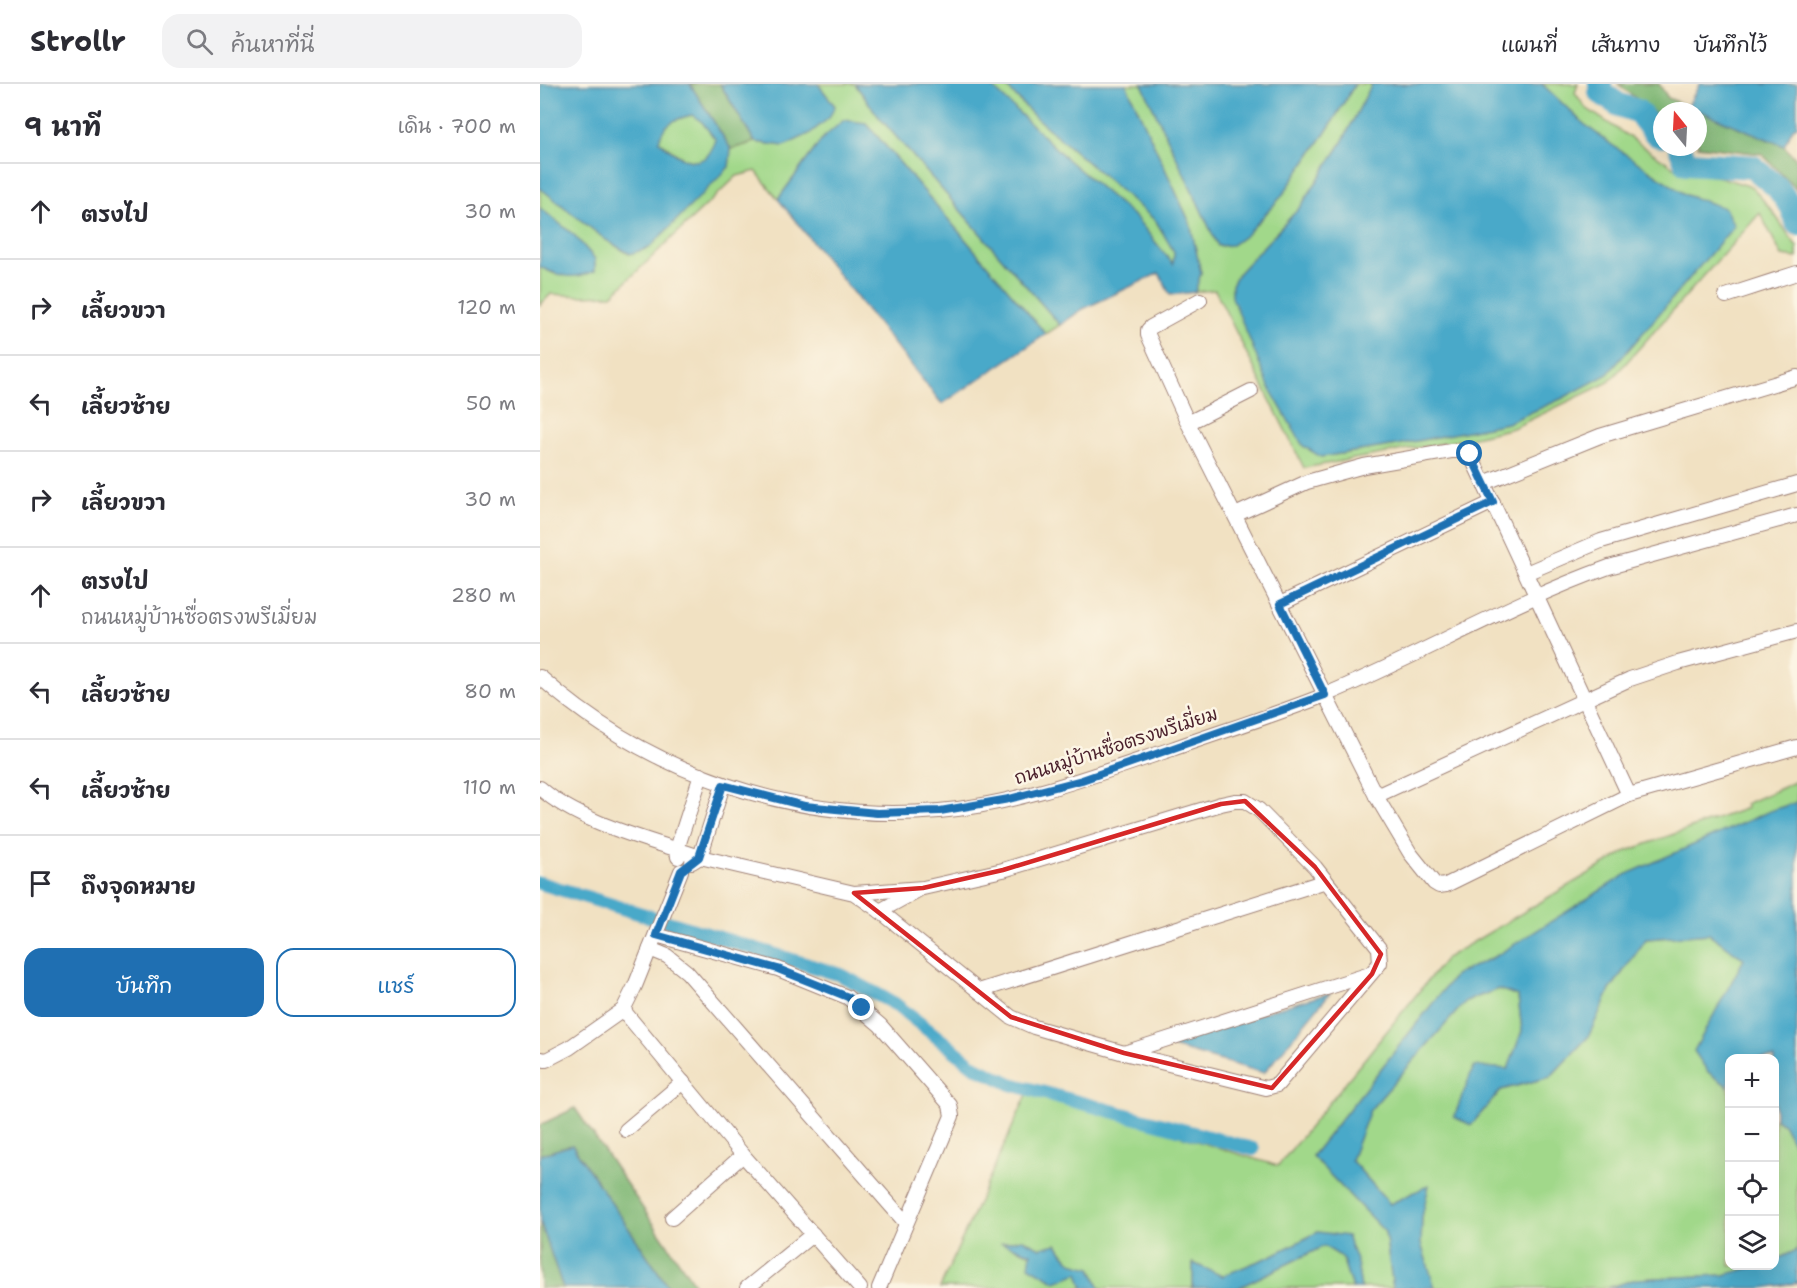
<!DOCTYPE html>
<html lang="th">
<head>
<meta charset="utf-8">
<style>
	:root { --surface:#fff; --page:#f2f2f3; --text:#2b2b33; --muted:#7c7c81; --line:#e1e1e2; --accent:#1f6fb2 }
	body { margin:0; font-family:"Shantell Sans","Playpen Sans Thai",sans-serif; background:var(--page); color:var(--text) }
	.controls { position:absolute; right:18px; bottom:18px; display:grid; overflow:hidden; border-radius:12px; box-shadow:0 6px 24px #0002 }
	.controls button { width:54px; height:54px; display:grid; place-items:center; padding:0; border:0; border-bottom:2px solid var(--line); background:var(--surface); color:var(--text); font:30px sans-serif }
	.compass { position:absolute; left:1113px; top:18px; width:54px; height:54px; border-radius:50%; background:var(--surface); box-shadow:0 6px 24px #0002; rotate:342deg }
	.stop { position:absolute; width:18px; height:18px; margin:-14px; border:4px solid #1f6fb2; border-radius:50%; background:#fff }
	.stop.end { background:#1f6fb2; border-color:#fff; box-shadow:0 2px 6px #0008 }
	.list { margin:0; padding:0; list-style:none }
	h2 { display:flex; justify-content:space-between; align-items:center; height:78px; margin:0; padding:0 24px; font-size:26px }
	h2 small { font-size:20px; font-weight:400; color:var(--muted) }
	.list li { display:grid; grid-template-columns:39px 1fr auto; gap:18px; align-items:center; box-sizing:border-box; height:96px; padding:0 24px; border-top:2px solid var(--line) }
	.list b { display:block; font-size:22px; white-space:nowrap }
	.list p { margin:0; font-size:20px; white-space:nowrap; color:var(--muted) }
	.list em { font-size:20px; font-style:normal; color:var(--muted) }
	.actions { display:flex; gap:12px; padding:18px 24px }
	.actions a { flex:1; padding:14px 0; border:2px solid var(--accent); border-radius:18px; text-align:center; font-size:21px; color:var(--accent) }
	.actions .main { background:var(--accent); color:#fff }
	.icon { flex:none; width:33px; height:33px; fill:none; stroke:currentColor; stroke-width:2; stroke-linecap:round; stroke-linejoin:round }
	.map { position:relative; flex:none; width:1257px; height:1204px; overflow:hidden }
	header { display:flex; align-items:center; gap:36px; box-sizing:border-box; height:84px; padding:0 30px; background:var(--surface); border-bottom:2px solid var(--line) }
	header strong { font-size:28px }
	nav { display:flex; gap:33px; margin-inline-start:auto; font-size:21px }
	.search { width:420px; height:54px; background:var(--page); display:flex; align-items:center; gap:15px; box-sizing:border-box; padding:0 21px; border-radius:18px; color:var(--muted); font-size:22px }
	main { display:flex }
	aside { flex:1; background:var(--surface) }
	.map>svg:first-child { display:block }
	.green { fill:#a1d88a; stroke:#767c5a; stroke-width:1.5 }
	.forest { fill:#80b876; stroke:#656c50; stroke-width:1.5 }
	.water { fill:#4aa9c9; stroke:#4a647a; stroke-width:1.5; fill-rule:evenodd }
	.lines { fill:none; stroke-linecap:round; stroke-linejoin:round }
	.canal { stroke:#4aa9c9; stroke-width:14 }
	.river { stroke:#4aa9c9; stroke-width:24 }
	.minor-casing { stroke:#9e8076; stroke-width:16 }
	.minor { stroke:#fff; stroke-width:14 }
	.route { stroke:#1f6fb2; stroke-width:8 }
	.marked { fill:none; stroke:#d62828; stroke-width:4.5; stroke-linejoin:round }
	.labels { text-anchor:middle; stroke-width:5; stroke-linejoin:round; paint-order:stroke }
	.street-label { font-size:18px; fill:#4a1f2b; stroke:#fcf5e5 }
</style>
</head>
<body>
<header>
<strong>Strollr</strong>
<div class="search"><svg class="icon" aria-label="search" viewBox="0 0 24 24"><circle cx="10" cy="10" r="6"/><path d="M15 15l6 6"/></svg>ค้นหาที่นี่</div>
<nav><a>แผนที่</a><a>เส้นทาง</a><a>บันทึกไว้</a></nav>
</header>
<main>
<aside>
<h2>9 นาที<small>เดิน · 700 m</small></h2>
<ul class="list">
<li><svg class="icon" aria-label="ahead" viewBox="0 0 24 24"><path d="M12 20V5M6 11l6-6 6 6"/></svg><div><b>ตรงไป</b></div><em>30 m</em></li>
<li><svg class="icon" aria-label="right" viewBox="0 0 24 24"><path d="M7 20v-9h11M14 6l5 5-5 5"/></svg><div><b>เลี้ยวขวา</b></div><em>120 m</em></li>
<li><svg class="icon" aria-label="left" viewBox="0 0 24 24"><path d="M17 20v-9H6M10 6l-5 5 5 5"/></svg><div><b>เลี้ยวซ้าย</b></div><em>50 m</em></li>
<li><svg class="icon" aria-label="right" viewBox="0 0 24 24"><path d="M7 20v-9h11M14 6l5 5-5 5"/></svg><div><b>เลี้ยวขวา</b></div><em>30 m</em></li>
<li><svg class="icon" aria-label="ahead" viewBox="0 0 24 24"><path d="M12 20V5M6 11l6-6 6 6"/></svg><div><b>ตรงไป</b><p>ถนนหมู่บ้านซื่อตรงพรีเมี่ยม</p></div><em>280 m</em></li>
<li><svg class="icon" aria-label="left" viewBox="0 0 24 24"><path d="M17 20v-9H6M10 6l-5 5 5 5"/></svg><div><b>เลี้ยวซ้าย</b></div><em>80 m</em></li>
<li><svg class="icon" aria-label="left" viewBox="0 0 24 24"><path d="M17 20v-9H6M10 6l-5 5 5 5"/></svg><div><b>เลี้ยวซ้าย</b></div><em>110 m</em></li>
<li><svg class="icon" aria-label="arrive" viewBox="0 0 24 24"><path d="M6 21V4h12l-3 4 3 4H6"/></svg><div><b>ถึงจุดหมาย</b></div></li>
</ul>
<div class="actions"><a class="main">บันทึก</a><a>แชร์</a></div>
</aside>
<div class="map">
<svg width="1257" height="1204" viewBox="0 0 1257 1204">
	<rect width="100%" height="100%" fill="#fcf5e5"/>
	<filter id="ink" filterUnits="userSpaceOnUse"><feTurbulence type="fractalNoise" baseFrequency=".0167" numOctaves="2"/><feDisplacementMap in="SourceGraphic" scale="12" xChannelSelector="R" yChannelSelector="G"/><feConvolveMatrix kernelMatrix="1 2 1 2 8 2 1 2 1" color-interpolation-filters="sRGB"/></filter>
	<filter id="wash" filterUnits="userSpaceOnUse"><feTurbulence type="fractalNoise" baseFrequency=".008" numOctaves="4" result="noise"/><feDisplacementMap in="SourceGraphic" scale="24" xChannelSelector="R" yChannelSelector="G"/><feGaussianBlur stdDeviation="1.35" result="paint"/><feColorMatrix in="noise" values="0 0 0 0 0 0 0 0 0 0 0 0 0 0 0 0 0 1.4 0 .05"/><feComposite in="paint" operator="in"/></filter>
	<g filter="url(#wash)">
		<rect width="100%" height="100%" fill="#f1e1c2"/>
		<g class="green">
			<path d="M278,0H315L339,33L520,241L506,250L326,39L283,54L238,115L216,87L197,92L72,211L40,212L11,210L0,221V183L15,190L55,187V175L34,151L0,124V104L66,156L89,170L189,83L191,65L215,58L244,62L295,22Z"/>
			<path d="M449,0H464L495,33L616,137L635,168L633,180L596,134L528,76Z"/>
			<path d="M586,0H602L678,162L692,161L706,151L741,113L790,42L815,0H832L801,60L761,122L698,190L692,201L781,373L857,361L967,339L1023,314L1067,290L1194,142L1184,124L1146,111L1072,61L1044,40L1002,0H1038L1035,9L1046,24L1140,87L1180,93L1212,103L1233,128L1257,163V174L1242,172L1220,129L1069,298L973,344L930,354L764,384L675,206L655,208L661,189L650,139Z"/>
			<path d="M152,31L162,38L176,56C174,62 171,69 166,73C151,85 131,66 119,57C123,39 135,35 152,31Z"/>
			<path d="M1257,697V718L1230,727L956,872L915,891L772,1072L845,1148L853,1204H821L817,1179L778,1148L731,1172L682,1192L653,1179V1204H560L551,1184C531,1180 528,1178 517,1160L500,1164L482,1155L463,1159L539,1189L543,1204H400L489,1006L738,1082L906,874L1087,767L1207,724L1205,720Z"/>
			<path d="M1169,850L1204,875L1191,900L1168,988L1189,1003L1190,1182H1217L1185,1191L1096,1195L1068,1204H895L881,1160L882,1133L888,1102L850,1120L811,1076L829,1026L926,917L960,905L978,912L982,947L968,986L931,1041L961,1006L1010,993L1048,953L1070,906L1106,855Z"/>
			<path d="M1234,1034L1243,1040L1257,1066V1166L1235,1176Z"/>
			<path d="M784,1162L802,1173L812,1204H698Z"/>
		</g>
		<g class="forest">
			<path d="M150,0H180L215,58L191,65Z"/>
			<path d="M1078,0H1119L1128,14L1244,62L1257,76V106L1222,70L1158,62V27H1122V35Z"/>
			<path d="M35,1024L157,1204H129L32,1061L0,1071V1041Z"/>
			<path d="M0,1137L23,1204H0Z"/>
		</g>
		<g class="water">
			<path d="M0,0H150L191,65L189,83L109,164L90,170L66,156L0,104ZM152,31L162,38L176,56C174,61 171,69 166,73C151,85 130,67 119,57C123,39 135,35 152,31Z"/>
			<path d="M180,0H278L295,22L289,34L269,50L244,62L215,58Z"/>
			<path d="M315,0H449L528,76L596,134L633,180L634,168L616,137L495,33L464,0H586L650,139L661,189L655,208L630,211L619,189L543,225L520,241L339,33Z"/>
			<path d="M602,0H815L790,42L741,113L706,151L692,161L678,162Z"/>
			<path d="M832,0H1002L1044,40L1072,61L1146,111L1185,124L1194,142L1068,290L1023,314L967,339L857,361L781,373L763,362L730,305L692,213V201L698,190L761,122L801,60Z"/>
			<path d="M1161,0H1257V42L1253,44L1244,62L1148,22L1159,1Z"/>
			<path d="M304,36L326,39L506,250L402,320L238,115L283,54Z"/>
			<path d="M0,124L34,151L55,175V187C33,196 21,193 0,183Z"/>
			<path d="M1257,718V1066L1243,1040L1235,1034L1234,974H1190L1189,1003L1168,988L1154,967L1204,875L1169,850L1106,855L1070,906L1048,953L1010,993L961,1006L931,1041L914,1033L934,982L968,985L982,947L978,912L959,905L926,917L830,1026L811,1076L850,1120L889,1101L882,1133L881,1160L895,1204H853L845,1148L772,1072L915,891L956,872L1085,791L1230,727Z"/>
			<path d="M790,909L724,989L618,959Z"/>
			<path d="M32,1061L129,1204H23L0,1137V1071Z"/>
			<path d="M778,1148L807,1152L817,1179L821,1204H812L802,1173L784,1162L698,1204H653V1179L682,1192L731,1172Z"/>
			<path d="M482,1155L500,1164L517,1160C528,1178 531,1180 551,1184L560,1204H543L538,1189L516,1198L489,1182L491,1169L462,1159Z"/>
			<path d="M1257,1166V1199L1222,1204H1068L1096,1195L1184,1191L1217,1182H1234L1235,1176Z"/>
		</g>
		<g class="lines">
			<path class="canal" d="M0,799L301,891L355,920L434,982L471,1000L713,1065"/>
			<g class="river">
				<path d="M1060,0V8L1079,21L1097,27L1117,51L1122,52"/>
				<path d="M1140,63L1146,79L1213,83L1237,103L1252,124L1257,139"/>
			</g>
		</g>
	</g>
	<g filter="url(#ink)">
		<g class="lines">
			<g class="minor-casing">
				<g id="minor">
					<path d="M1186,212L1257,189"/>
					<path d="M660,216L611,243L608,246V251L648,339L836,712L870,769L894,799L899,802L906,801L1089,711L1257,663"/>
					<path d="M648,339L711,307"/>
					<path d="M944,399L1060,352L1257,293"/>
					<path d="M695,431L767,398L824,382L911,367H922L930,370L1089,711"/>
					<path d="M986,489L1061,457L1257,400"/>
					<path d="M740,520L953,418"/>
					<path d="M0,593C108,689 255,740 399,727C479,720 557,690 632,665C683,647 735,631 785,611C881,571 971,518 1069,483L1257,431"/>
					<path d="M0,704C39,739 110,756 160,773L314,809L383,804L463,786L681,720L695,717H705L719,726L775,783L839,864L840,879L737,1001L726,1004L584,969L494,943L471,933L340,827L314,809"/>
					<path d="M836,712L1090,595L1138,579L1257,547"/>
					<path d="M138,773L137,765L161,691"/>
					<path d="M152,778L160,773L183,701"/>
					<path d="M340,827L378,806"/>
					<path d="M116,851L238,885L307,913L340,941L410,1021L412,1032L339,1204"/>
					<path d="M110,865L127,872L147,888L366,1139"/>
					<path d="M439,907L786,797"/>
					<path d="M83,926L203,1071L320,1204"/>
					<path d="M584,969L830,890"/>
					<path d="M0,975L6,976L29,964L83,926L95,902L141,787"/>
					<path d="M86,1046L143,998"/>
					<path d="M132,1134L203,1071"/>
					<path d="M207,1204L273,1150"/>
				</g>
			</g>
			<use href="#minor" class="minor"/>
		</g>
	</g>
	<g class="lines" filter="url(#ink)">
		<path class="route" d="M322,924L308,913L238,885L116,851L141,787L159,773L183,701L265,722L337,729L400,727L469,715L542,696L785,611L740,520L953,418L930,370"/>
	</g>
	<path class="marked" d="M705,717L775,783L841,870L832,890L732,1004L584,969L471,933L314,809L383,804L463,786L681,720Z"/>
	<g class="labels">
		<g class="street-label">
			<text transform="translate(576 662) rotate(-18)" y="6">ถนนหมู่บ้านซื่อตรงพรีเมี่ยม</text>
		</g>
	</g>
</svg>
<div class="controls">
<button>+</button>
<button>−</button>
<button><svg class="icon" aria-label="locate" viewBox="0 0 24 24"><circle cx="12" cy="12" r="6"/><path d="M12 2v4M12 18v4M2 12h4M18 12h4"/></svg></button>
<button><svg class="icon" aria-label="layers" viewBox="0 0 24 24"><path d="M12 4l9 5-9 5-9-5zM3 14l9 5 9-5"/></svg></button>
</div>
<svg class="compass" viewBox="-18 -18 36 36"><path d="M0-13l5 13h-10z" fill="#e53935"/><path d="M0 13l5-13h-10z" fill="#7c7c81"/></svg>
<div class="stop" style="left:930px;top:370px"></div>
<div class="stop end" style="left:322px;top:924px"></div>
</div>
</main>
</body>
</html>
